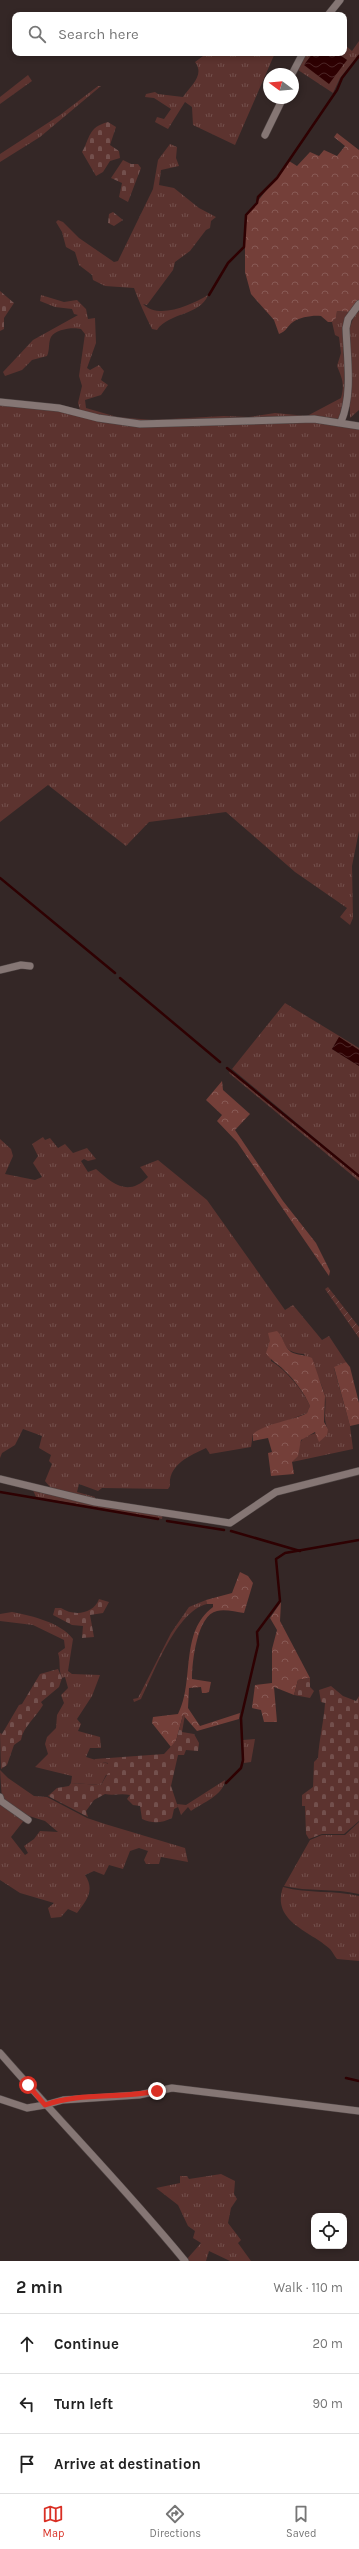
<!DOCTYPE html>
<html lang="en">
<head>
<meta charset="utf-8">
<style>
	:root { --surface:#fff; --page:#f6f6f6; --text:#222; --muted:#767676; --line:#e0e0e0; --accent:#d93025 }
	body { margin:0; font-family:Karla,sans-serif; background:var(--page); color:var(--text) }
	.controls { position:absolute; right:12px; bottom:12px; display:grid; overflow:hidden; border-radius:8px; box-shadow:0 2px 6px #0003 }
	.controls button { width:36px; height:36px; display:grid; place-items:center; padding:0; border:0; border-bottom:1px solid var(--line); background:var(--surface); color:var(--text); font:20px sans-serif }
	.compass { position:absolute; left:263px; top:68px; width:36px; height:36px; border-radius:50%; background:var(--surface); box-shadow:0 2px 6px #0003; rotate:286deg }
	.stop { position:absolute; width:12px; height:12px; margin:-9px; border:3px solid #d93025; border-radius:50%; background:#fff }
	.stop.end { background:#d93025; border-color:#fff; box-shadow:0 1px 4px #0008 }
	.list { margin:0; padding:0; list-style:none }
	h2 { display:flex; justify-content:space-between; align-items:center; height:52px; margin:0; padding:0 16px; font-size:17px }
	h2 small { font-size:13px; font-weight:400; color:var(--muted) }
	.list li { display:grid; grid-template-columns:26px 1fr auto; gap:12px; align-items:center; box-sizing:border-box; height:60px; padding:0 16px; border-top:1px solid var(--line) }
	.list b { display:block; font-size:15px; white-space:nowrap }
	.list em { font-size:13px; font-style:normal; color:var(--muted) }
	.icon { flex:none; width:22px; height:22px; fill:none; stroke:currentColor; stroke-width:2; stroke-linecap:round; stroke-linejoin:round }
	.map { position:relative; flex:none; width:359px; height:2261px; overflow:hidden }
	.search { position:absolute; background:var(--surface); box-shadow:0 2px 6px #0003; left:12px; right:12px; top:12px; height:44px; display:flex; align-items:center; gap:10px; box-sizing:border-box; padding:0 14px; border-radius:8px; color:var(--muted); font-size:15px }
	.sheet { height:232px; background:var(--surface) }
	nav { display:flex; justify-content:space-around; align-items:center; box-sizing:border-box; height:56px; border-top:1px solid var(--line); background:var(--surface); font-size:11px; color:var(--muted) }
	nav a { display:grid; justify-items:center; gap:2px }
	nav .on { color:var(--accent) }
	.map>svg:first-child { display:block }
	.grass { fill:url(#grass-tufts) }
	.forest { fill:url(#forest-crowns) }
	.cemetery { fill:url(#cemetery-stones) }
	.garden { fill:url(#garden-furrows) }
	.water { fill:url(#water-waves) }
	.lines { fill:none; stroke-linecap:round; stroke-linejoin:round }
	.stream { stroke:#2e0102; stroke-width:2.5 }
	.minor-casing { stroke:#4c4241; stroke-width:8 }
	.minor { stroke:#857674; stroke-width:7 }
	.route { stroke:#d93025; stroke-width:5 }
</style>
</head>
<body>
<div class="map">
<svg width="359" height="2261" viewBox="0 0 359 2261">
	<defs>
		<pattern id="grass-tufts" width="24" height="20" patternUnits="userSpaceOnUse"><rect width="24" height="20" fill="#5c332f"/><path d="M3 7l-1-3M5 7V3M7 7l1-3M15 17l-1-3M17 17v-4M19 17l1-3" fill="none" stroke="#73504d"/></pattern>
		<pattern id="forest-crowns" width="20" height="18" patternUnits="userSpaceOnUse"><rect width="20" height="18" fill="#743f39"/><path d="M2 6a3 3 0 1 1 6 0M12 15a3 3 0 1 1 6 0" fill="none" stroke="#885a55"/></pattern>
		<pattern id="cemetery-stones" width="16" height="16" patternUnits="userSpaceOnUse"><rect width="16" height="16" fill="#5c332f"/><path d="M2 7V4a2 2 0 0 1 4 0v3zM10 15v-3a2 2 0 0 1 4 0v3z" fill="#73504d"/></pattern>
		<pattern id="garden-furrows" width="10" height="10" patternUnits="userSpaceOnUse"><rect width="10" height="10" fill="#5c332f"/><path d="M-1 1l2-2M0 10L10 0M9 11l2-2" fill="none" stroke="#73504d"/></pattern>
		<pattern id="water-waves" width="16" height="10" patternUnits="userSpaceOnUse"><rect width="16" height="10" fill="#2e0102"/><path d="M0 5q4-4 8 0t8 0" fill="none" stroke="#4c2626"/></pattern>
	</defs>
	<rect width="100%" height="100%" fill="#342726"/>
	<g class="grass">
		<path d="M359,41V54L340,78L333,93L298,70L293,79L306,53H313L304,65L347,60L337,53H344V44L352,51Z"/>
		<path d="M207,53H275L235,145L193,125L192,107L185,102L168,129L155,122L157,117L164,119L171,109L154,98L145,97L146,94L155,92L158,94L183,97C191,85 205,75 195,62Z"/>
		<path d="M28,75L32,81L0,104V97Z"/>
		<path d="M98,86H101L40,137L0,162V154L60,115Z"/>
		<path d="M170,144L177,147L176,158L179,166L161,170L159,185L174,188L199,208L216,217L211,221L210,228L206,230L190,251L175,262L173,270L147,305L143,304C159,320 191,305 208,295C200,316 169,312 157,330L152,329C145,315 139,302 134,288L105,286L93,280L92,275L79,265L75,252L66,247L62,232L56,222L58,220L63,222L79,238L114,262L118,261L153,189L158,160Z"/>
		<path d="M41,295L64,302L77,300L86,309L88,319L95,318L96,343L87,368L90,370L99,365L104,371L101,380L108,385L101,395L85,400L86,408L117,417L152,420L224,416L249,417L275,413L307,416L341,398C345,384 342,378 337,366L341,353L339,337L335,335L332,322L336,318L337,311L350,312L343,335L345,388L341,419L163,423L113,419L80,410L78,403L82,386L79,376L85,334L81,329C73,327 56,329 51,337C48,343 50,350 47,356L32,360L22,370L5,376L3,372L33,340L78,315L74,314L72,309L55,307L40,301Z"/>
		<path d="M359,311V410L350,418L349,330L354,316Z"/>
		<path d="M0,404L59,410L110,422L314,421L359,428V831L352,866L353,918L350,925L340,917L347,908L295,872L226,812L149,822L126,846L48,785L0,822Z"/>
		<path d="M285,1003L359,1048V1050L339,1037L332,1049L359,1066V1175L232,1069Z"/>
		<path d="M230,1071L349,1169L359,1177V1181L229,1073Z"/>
		<path d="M43,1137L45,1140L50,1138L58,1148L65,1144L73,1153L87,1148L96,1159L88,1161L84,1159L81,1161L88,1172L96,1169C113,1184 128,1197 148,1177L140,1167L158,1160L207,1200L285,1310L293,1305L322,1340L329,1336L346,1362L334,1368L350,1426L353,1449L292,1462C300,1454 297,1445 304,1437L328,1429C322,1419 327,1407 325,1396C321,1380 313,1367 304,1354C290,1353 285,1349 281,1335L270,1341L271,1361C287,1371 302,1389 310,1406L307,1413L253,1434L251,1447L210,1454L206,1448C189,1456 168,1465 170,1486L168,1489L102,1488L98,1491L79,1484L77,1492L95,1497V1500L54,1492L45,1481L52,1464L49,1461L51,1455L39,1448L42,1436L23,1429L15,1445L2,1453L0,1458V1139L11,1149L13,1156L5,1174L35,1180L42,1177L33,1163L38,1156L32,1144Z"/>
		<path d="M32,1488L163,1514L162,1519L36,1497Z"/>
		<path d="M206,1600L207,1604C176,1611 154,1673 141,1699L134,1702L133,1699L138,1698L171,1633L189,1607Z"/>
		<path d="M12,1612C32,1616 60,1622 73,1639L68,1671L72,1674L100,1675L92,1696L77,1719L81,1724L78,1731L100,1737L101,1748H90L86,1757L119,1767L120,1773L106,1775L101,1785L71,1783L72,1776L35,1767L48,1754L45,1744L47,1737L56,1728L57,1715L64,1703L61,1695L68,1688L65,1677L62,1678C58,1669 61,1662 58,1653L65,1648L64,1640L33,1625L0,1621V1614Z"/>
		<path d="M255,1739L251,1762L244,1763L243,1740Z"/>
		<path d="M0,1770L8,1778L34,1796L47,1797L87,1818L105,1824L185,1848L188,1862L161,1857L159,1864H146L144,1860L148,1851L139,1848L130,1851L123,1869L109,1865L104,1875L94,1871L85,1875C95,1890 87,1900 77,1913L68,1909L61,1917L51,1918L48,1908L54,1903L20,1893L0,1880V1802L25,1819L11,1837L25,1855L28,1853L24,1846L34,1839L40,1831L58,1832L45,1821L29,1816L2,1800Z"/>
		<path d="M225,1780C224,1795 202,1803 191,1811L188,1807L181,1815L177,1804L186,1805Z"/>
		<path d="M359,1822V1894C334,1888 308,1892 284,1886L310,1840L322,1835H345Z"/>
		<path d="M283,1887C308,1894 334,1890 359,1896V1961L337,1959C334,1956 333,1952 330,1949C311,1931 271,1922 283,1887Z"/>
		<path d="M221,2174L235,2181L234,2194L237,2199L231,2208L228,2223L241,2240L238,2243L251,2261H230L209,2251L206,2261H189L187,2259L201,2243L193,2238L195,2231L188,2226L178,2205L156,2188L180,2183V2176H187L189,2179Z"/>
	</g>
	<g class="forest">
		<path d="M337,133L359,150V302L350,312L337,311L336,318L332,322H328L321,316C313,315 300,317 293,322C287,326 287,331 279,334L274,320L251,294L245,272V234L247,215L289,161L297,166L310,152L319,156L324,150L337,156L345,146L334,137Z"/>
		<path d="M222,1081L223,1090L250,1114L235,1130L283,1201L316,1243L330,1271L329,1276L237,1142L217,1121L222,1115L206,1100Z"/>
		<path d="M277,1331C284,1337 283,1346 291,1352C296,1355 306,1355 312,1358L325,1396L324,1422L328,1429L327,1435L319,1442L315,1432L301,1440L298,1456L292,1462L294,1474L271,1476L268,1453L272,1452L268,1438L253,1441V1434C266,1423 292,1421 307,1413L310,1406C305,1394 294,1379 284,1370C277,1363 271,1361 266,1353L270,1341L268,1333Z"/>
		<path d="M346,1362L350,1367L359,1403V1424L350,1426L334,1367Z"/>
		<path d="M240,1572L248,1576L253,1583L244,1613C236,1612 225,1609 217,1611C197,1615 192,1662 192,1679L211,1682L209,1692L206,1693H202L201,1687L189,1688L188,1708L200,1726L240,1713L239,1719L197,1731L183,1715L176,1741L171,1747L152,1723L153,1717L178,1714C195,1682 179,1632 213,1607V1604H207L206,1600L232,1593Z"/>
		<path d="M281,1602L280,1621L310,1678L298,1680L294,1695L274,1687L277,1722H264L261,1710L252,1708L255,1685L272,1683V1649L277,1630L270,1618Z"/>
	</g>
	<g class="cemetery">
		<path d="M108,122L116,127L110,145L119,151L120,158L110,161L103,172L96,176L82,152C90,138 88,127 108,122Z"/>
		<path d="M123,160L131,164H138L141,168L128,202L119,197L122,183L111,178Z"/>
		<path d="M113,212L123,220L114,226L108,223L109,214Z"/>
		<path d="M0,291L14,303L4,318V329L0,331Z"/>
		<path d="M99,1599L109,1602L103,1613L90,1615L94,1637L82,1638L83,1626L72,1625L53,1615L55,1608H61C73,1616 93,1615 99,1599Z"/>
		<path d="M58,1669L62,1678L59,1687L41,1702L43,1705C36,1717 23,1727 21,1740L14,1745L7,1765L1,1769L0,1733L2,1734L19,1705L22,1704L40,1674Z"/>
		<path d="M310,1678V1687L314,1691L310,1698L294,1695L298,1680Z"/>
		<path d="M331,1686L343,1696L356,1701L359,1696V1821L344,1834H322L309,1839L306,1834L305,1806H302V1795L313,1787L314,1762L318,1758C319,1739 324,1721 325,1703L321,1702L319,1690Z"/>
		<path d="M183,1715H185L182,1732L194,1734L199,1743L198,1751L186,1750L184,1755H178L171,1786L178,1807L174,1809L172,1818C162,1823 153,1824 142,1819L140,1806L133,1805L127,1799L130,1795C121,1793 113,1796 105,1794L94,1800L86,1811L88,1817L48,1796L57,1788L69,1786L71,1783L101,1785L108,1773H119V1767H108V1763L94,1761L95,1759L164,1754L176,1741Z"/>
	</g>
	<path class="garden" d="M328,1287L359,1327V1338L325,1289Z"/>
	<g class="water">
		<path d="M313,53H337L347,60L329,84L304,65Z"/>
		<path d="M339,1037L359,1050V1066L332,1049Z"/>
	</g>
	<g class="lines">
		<g class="stream">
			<path d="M209,295L228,263L244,247L246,215L257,203L258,197L277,178L337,90L342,78L359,56"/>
			<path d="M0,878L115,973"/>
			<path d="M120,978L220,1062"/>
			<path d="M227,1068L359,1176"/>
			<path d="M0,1492L158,1519"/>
			<path d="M167,1521L224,1530"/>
			<path d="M231,1531L300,1551"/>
			<path d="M226,1783L241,1768L243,1760L241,1718L258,1645L257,1632L280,1601L276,1559L285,1553L359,1540"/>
			<path d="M346,2078L359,2081"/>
		</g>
		<g class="minor-casing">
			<g id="minor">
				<path d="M328,15L340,0"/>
				<path d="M292,74L303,53"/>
				<path d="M265,135L283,98"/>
				<path d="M0,402L59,408L98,418L140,424L314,419L359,426"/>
				<path d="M341,422C353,394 347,358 346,328L348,319L359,304"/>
				<path d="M0,970L21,965L30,966"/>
				<path d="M0,1479L95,1502L230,1523L276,1492L359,1471"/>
				<path d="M0,1797L1,1801L28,1820"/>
				<path d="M0,2053C61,2123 126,2189 185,2261"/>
				<path d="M0,2099L27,2108L45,2105L63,2100L139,2095L172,2088L359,2111"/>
			</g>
		</g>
		<use href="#minor" class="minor"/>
	</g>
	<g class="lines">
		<path class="route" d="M28,2085L45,2105C80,2092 121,2099 157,2091"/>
	</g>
</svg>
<div class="controls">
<button><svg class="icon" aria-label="locate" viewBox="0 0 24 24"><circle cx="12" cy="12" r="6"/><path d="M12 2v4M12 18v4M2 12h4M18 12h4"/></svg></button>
</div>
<svg class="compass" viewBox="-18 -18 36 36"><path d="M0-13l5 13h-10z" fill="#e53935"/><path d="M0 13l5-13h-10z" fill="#767676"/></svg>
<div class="stop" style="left:28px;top:2085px"></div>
<div class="stop end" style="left:157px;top:2091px"></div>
<div class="search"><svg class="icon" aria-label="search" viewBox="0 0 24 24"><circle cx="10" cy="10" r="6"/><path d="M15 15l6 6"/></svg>Search here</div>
</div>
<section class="sheet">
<h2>2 min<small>Walk · 110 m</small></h2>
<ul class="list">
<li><svg class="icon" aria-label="ahead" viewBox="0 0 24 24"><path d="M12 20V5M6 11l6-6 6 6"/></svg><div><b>Continue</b></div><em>20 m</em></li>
<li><svg class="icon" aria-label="left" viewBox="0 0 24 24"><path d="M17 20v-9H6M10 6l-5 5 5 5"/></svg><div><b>Turn left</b></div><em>90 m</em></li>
<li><svg class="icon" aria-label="arrive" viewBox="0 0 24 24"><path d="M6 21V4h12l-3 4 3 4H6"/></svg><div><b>Arrive at destination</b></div></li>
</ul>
</section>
<nav>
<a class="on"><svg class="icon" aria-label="map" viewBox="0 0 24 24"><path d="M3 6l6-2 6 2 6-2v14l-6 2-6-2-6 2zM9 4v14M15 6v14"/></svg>Map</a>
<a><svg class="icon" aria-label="directions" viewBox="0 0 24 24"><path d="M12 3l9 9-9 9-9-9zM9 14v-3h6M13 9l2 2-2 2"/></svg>Directions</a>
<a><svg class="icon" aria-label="saved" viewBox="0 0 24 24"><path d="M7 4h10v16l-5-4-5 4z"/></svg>Saved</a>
</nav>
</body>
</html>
